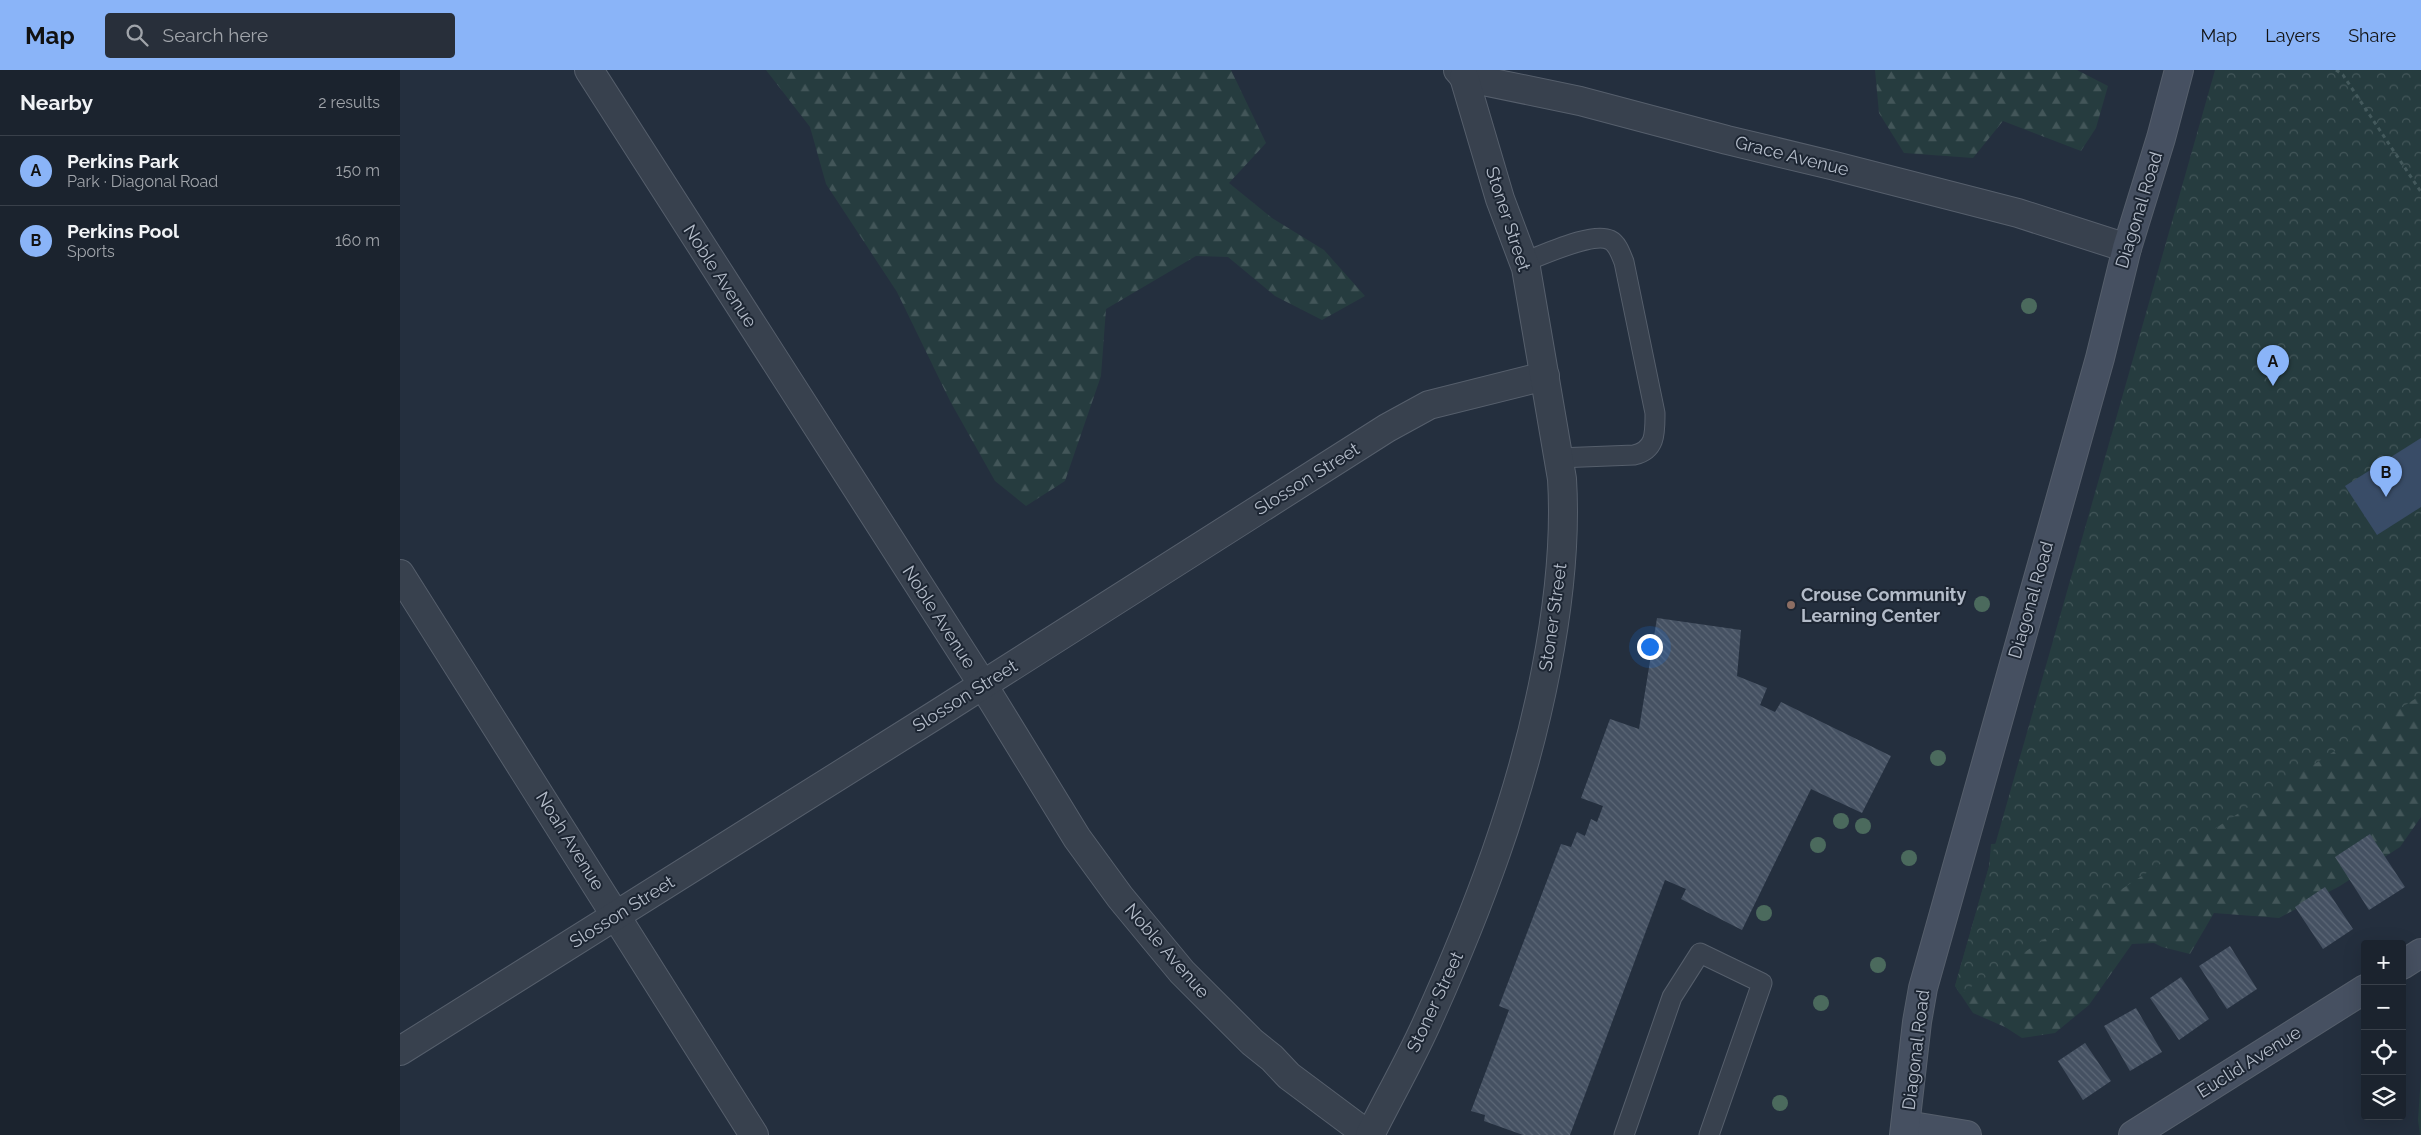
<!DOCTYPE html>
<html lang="en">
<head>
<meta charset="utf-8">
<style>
	:root { --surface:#1b232e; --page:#282f3a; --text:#f1f3f6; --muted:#a0a4aa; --line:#39404a; --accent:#8ab4f8 }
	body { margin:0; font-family:Raleway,sans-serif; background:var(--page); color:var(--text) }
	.controls { position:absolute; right:15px; bottom:15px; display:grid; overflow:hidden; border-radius:5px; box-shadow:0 5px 20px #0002 }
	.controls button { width:45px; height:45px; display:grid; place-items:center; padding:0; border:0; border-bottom:1px solid var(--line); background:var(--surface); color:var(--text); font:25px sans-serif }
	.you { position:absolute; left:1249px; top:576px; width:18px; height:18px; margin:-12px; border:4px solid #fff; border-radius:50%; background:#1a73e8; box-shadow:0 0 0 8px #1a73e833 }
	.badge { display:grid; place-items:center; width:32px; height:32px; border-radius:50%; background:var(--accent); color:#111; font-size:16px; font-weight:700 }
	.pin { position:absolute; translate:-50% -41px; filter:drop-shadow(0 1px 2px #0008) }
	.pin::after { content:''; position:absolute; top:26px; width:18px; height:15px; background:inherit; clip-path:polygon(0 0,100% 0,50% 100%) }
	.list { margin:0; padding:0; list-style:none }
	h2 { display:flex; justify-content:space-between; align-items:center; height:65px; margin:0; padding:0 20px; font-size:21px }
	h2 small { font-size:16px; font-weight:400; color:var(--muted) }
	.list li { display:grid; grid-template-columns:32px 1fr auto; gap:15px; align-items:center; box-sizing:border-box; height:70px; padding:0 20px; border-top:1px solid var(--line) }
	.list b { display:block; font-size:19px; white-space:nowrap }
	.list p { margin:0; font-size:16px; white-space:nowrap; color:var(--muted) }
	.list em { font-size:16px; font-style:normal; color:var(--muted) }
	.icon { flex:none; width:28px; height:28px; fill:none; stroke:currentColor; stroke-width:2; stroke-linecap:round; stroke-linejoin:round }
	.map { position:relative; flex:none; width:2021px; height:1065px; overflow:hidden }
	header { display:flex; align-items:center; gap:30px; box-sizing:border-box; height:70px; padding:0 25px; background:var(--accent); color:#111 }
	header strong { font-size:24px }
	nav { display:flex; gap:28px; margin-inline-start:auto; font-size:18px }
	.search { width:350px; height:45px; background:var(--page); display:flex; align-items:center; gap:12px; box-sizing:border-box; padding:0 18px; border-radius:5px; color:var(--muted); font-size:19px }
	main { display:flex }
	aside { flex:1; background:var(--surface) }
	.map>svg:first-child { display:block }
	.forest { fill:url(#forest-firs) }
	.park { fill:url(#park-crowns) }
	.water { fill:#394c67 }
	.building { fill:url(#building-back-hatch) }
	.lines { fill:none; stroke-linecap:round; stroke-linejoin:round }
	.lane-casing { stroke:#565f6c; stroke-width:21 }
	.street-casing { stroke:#565f6c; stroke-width:30 }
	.secondary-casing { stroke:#565f6c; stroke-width:30 }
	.path { stroke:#44595c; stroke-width:3; stroke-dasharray:4 4; stroke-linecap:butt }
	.lane { stroke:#38414e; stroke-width:19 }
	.street { stroke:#38414e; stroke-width:28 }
	.secondary { stroke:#465061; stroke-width:28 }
	.tree { fill:#4b6a5d }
	.education-dot { fill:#8d6e63; stroke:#1d2633; stroke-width:2 }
	.labels { text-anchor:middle; stroke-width:4; stroke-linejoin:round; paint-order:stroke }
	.street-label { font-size:18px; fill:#b4bcc9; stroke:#1d2633 }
	.poi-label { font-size:18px; font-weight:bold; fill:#b4bcc9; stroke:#1d2633; text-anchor:start }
</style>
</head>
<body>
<header>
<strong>Map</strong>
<div class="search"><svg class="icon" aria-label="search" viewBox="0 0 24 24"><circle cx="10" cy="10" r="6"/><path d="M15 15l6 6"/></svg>Search here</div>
<nav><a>Map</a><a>Layers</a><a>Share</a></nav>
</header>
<main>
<aside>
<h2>Nearby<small>2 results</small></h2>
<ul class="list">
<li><span class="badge">A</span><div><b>Perkins Park</b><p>Park · Diagonal Road</p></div><em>150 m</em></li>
<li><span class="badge">B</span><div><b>Perkins Pool</b><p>Sports</p></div><em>160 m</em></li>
</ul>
</aside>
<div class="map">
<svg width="2021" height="1065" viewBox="0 0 2021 1065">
	<defs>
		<pattern id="forest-firs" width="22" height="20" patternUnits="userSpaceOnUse" patternTransform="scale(1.25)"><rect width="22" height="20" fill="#263c3f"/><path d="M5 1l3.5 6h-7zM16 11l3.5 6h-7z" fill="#435659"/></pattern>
		<pattern id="park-crowns" width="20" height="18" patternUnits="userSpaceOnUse" patternTransform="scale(1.25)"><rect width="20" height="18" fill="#263c3f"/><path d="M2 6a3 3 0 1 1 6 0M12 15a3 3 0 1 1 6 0" fill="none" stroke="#435659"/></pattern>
		<pattern id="building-back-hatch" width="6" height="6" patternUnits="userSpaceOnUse" patternTransform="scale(1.25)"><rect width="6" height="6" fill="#455162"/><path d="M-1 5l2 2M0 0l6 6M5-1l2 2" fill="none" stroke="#5d6877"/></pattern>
	</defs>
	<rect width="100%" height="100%" fill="#242f3e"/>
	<g class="forest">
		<path d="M366,0H831L866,73L829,113L872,148L924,180L965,226L922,250L875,226L828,187L796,186L706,239L701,306L665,411L626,436L595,411L550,331L497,222L426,114L410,57Z"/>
		<path d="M1475,0H1677L1708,16L1696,58L1681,81L1603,51L1573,88L1504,83L1479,43Z"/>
		<path d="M2021,524V747L2000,777L1940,816L1879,848L1814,843L1790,884L1762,877L1754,873L1732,874L1689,935L1655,963L1622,968L1605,957L1573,943L1555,916L1589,797L1591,774L1636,771Z"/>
		<path d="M2021,1006V1065H2020L2018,1050Z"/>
	</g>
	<path class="park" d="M1815,0H2021V625L1560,924L1555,916Z"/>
	<path class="water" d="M2021,368V437L1977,465L1945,416Z"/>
	<g class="building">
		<path d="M1257,548L1341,560L1337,606L1367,618L1360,635L1375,642L1381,632L1491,686L1462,743L1411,719L1342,860L1281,829L1286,819L1265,810L1170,1065H1123L1084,1051L1085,1045L1071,1041L1109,940L1099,936L1161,774L1171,777L1177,762L1185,766L1191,749L1197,752L1203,736L1181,728L1210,649L1239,659Z"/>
		<path d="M1970,764L2005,817L1969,840L1935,787Z"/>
		<path d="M1925,817L1953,859L1923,879L1895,837Z"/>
		<path d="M1830,876L1857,919L1827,939L1799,896Z"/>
		<path d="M1781,907L1809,949L1779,970L1750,928Z"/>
		<path d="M1736,938L1762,982L1730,1001L1704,956Z"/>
		<path d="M1685,973L1711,1011L1683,1030L1658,991Z"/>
	</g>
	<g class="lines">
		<g class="lane-casing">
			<g id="lane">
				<path d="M1123,192C1142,186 1192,161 1210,170C1218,174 1221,185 1224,192L1255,343C1255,363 1256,380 1234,385L1158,388"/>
				<path d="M1224,1065L1272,927L1300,883L1362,913L1309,1065"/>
			</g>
		</g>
		<g class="street-casing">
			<g id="street">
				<path d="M189,0L583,615L677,768L720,827L782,902L852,972L872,988L889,1006L968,1065"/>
				<path d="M1058,0L1064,7L1180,31L1327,70L1435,96L1618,143L1727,178"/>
				<path d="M0,504L354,1065"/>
				<path d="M0,981L537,644L987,358L1029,335L1145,306"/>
				<path d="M970,1065C988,1029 1008,994 1025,957C1077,843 1122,725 1146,600C1158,538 1166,473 1162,409L1126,198L1100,129L1064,7"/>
			</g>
		</g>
		<g class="secondary-casing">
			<g id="secondary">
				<path d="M2002,895L2021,883"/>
				<path d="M1506,1055L1567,1065"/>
				<path d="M1504,1065L1517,952L1523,918L1700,288L1727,178L1761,68L1779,0"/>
				<path d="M1733,1065L1965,919"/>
			</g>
		</g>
		<path class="path" d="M1936,0L1943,5L2021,122"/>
		<use href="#lane" class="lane"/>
		<use href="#street" class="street"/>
		<use href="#secondary" class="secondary"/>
	</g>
	<g class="tree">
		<circle cx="1629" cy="236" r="8"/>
		<circle cx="1582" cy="534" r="8"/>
		<circle cx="1538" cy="688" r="8"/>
		<circle cx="1441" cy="751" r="8"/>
		<circle cx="1463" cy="756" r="8"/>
		<circle cx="1418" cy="775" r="8"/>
		<circle cx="1509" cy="788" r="8"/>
		<circle cx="1364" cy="843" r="8"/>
		<circle cx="1478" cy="895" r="8"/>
		<circle cx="1421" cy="933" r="8"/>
		<circle cx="1380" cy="1033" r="8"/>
	</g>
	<circle class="education-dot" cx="1391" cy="535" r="5"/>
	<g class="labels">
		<g class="street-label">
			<text transform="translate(1392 86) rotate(14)" y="6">Grace Avenue</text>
			<text transform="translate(1739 140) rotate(-73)" y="6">Diagonal Road</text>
			<text transform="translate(1108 149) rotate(72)" y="6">Stoner Street</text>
			<text transform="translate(320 206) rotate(57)" y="6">Noble Avenue</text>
			<text transform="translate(907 409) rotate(-32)" y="6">Slosson Street</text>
			<text transform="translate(1631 530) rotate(-74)" y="6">Diagonal Road</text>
			<text transform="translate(539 547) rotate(57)" y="6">Noble Avenue</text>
			<text transform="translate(1153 547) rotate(-82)" y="6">Stoner Street</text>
			<text transform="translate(565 626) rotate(-32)" y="6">Slosson Street</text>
			<text transform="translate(170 771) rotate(58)" y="6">Noah Avenue</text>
			<text transform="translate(222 842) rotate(-32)" y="6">Slosson Street</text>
			<text transform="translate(767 881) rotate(49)" y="6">Noble Avenue</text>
			<text transform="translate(1035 932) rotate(-65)" y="6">Stoner Street</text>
			<text transform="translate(1516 980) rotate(-83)" y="6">Diagonal Road</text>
			<text transform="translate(1849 992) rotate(-32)" y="6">Euclid Avenue</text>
		</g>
		<g class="poi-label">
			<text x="1401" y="531">Crouse Community<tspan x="1401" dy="21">Learning Center</tspan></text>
		</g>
	</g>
</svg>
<div class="controls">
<button>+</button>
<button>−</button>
<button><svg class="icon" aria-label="locate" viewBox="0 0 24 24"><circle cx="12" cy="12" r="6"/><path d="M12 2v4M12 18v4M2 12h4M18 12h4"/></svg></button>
<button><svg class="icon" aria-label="layers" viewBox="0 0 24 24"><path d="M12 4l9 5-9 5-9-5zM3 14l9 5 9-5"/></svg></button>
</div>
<div class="you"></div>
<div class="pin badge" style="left:1873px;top:316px">A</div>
<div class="pin badge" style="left:1986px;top:427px">B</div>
</div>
</main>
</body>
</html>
